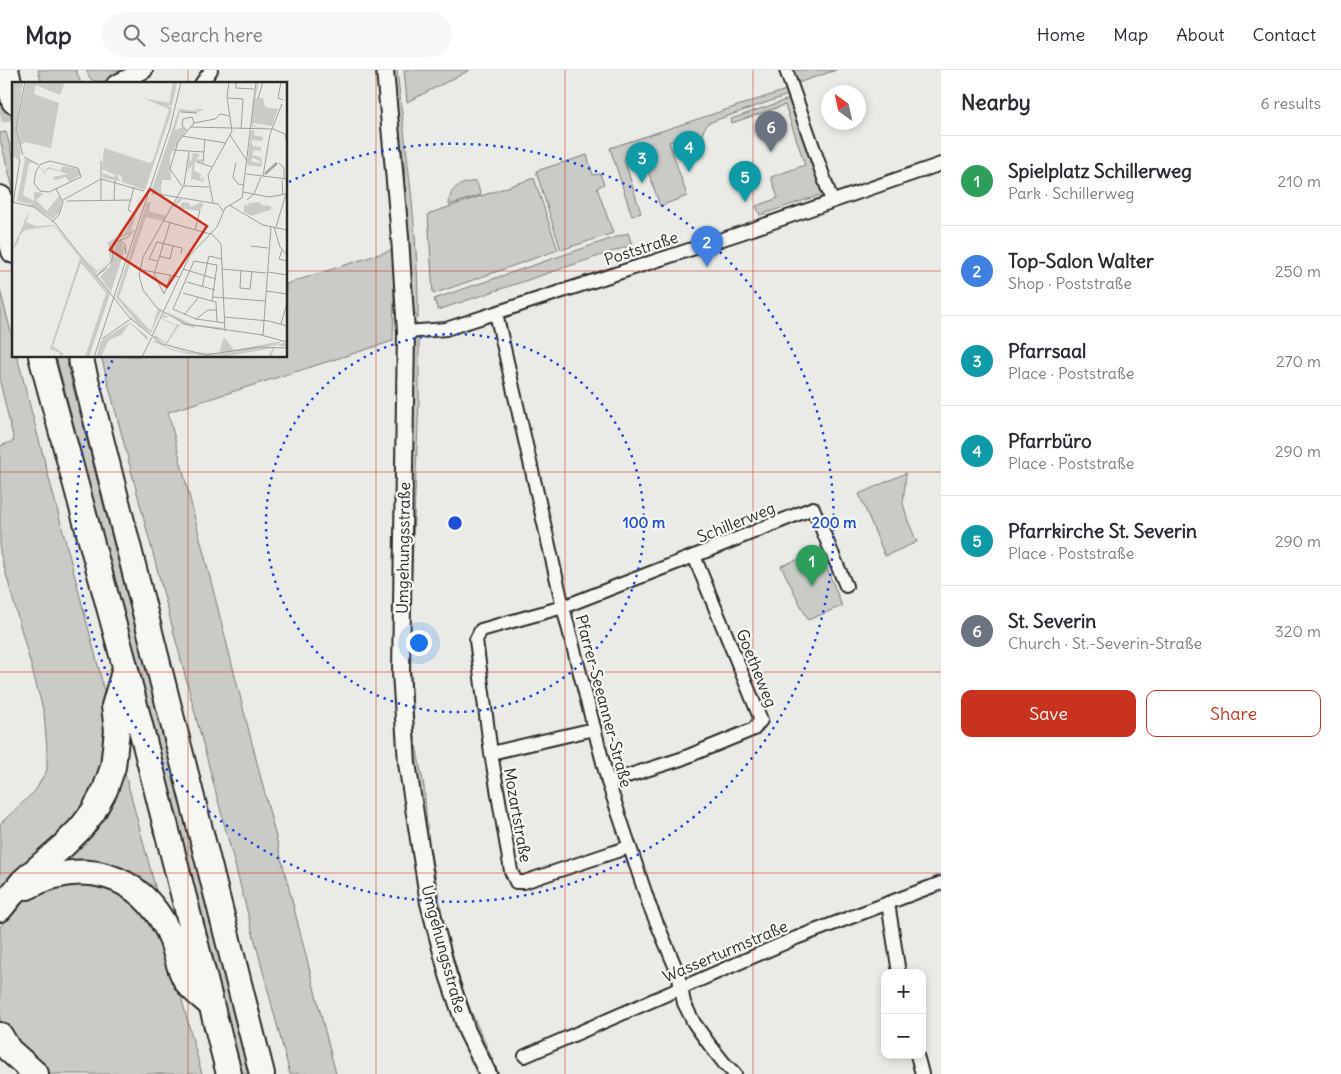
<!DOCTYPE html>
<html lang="en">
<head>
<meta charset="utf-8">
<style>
	:root { --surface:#fff; --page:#f7f7f7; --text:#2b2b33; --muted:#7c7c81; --line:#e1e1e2; --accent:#c8321e }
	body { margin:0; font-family:Delius,sans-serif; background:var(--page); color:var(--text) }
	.controls { position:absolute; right:15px; bottom:15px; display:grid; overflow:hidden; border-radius:10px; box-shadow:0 2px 8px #0003 }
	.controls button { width:45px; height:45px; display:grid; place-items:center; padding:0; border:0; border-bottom:1px solid var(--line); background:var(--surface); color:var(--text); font:25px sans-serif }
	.compass { position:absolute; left:821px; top:15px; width:45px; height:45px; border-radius:50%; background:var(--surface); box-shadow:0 2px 8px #0003; rotate:327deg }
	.you { position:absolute; left:418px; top:572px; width:18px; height:18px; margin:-12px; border:4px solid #fff; border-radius:50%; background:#1a73e8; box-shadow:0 0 0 8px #1a73e833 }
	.badge { display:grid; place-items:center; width:32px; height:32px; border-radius:50%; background:var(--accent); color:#fff; font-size:16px; font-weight:700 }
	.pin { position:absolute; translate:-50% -41px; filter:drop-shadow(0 1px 2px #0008) }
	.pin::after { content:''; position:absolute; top:26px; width:18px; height:15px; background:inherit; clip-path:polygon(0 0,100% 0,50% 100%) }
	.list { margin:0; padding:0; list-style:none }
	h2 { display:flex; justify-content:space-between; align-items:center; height:65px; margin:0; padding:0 20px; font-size:21px }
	h2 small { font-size:16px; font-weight:400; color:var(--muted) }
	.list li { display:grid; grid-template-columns:32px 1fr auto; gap:15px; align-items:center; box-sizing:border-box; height:90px; padding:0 20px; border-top:1px solid var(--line) }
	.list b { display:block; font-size:19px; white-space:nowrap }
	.list p { margin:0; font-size:16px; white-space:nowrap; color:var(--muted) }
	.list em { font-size:16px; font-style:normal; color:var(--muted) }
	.actions { display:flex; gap:10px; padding:15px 20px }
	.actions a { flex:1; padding:11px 0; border:1px solid var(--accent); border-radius:10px; text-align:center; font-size:18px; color:var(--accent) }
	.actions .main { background:var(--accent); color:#fff }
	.icon { flex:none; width:28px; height:28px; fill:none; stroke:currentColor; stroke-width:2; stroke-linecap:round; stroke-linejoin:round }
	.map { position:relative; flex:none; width:941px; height:1004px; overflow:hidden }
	header { display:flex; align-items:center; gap:30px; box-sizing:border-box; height:70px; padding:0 25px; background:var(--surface); border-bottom:1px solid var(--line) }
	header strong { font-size:24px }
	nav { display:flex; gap:28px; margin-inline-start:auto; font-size:18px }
	.search { width:350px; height:45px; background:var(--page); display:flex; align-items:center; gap:12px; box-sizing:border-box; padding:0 18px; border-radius:28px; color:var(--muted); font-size:19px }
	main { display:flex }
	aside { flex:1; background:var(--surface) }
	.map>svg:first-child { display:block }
	.green { fill:#cacac7; stroke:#7a7a79 }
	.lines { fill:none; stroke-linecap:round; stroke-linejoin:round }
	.tertiary-tunnel { stroke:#c4c4c1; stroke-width:16; stroke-dasharray:16 8; stroke-linecap:butt }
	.minor-casing { stroke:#2b2b2b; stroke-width:16 }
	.tertiary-casing { stroke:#2b2b2b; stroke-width:20 }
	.motorway-casing { stroke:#2b2b2b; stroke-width:28 }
	.minor { stroke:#f6f6f2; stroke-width:12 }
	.tertiary { stroke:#f6f6f2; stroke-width:16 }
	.motorway { stroke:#f6f6f2; stroke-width:24 }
	.grid { fill:none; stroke:#c8321e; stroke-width:1; stroke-opacity:0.55 }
	.ring { fill:none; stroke:#1d4ed8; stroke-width:2.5; stroke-dasharray:2.5 5 }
	.labels { text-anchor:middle; stroke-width:4.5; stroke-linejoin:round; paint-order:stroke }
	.street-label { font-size:16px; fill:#2b2b2b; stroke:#f6f6f2 }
	.inset-river { fill:none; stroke:#a1a19e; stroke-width:2.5 }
	.inset-road { fill:none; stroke:#9e9e9b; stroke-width:1 }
	.view { fill:#c8321e; fill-opacity:0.15; stroke:#c8321e; stroke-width:2.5 }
	.inset-edge { fill:none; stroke:#2b2b2b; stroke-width:2.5 }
	.centre { fill:#1d4ed8; stroke:#f6f6f2; stroke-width:2.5 }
	.ring-label { font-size:15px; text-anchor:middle; font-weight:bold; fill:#1d4ed8; stroke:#f6f6f2; stroke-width:4.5; stroke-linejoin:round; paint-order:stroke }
</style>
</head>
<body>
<header>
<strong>Map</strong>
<div class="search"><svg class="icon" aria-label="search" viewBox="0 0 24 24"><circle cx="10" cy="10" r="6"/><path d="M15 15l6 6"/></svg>Search here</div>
<nav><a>Home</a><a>Map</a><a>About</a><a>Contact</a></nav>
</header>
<main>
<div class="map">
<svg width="941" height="1004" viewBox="0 0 941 1004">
	<rect width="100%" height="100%" fill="#eaeae6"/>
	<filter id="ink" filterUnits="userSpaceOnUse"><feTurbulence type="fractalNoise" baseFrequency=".02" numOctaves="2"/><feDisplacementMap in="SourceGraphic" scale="10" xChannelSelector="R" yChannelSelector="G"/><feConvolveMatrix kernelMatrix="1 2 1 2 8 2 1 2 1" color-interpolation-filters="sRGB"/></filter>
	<g filter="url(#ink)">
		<g class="green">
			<path d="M38,0H76L81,14H42Z"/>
			<path d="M86,0H130C122,4 100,16 92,10C89,8 88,3 86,0Z"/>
			<path d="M392,0H397C406,82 419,166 418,249L414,242L404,94Z"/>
			<path d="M404,0H470L407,32Z"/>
			<path d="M794,0H836L798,13Z"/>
			<path d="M786,20L788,25L708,53L703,61L704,68L691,73L688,66L669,72L687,126L660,136L642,83L624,89L641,143L632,146L610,78Z"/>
			<path d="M789,29L822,119L820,125L760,145L756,136L778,128L771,107L805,95L785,35L732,53L731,49Z"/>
			<path d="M6,62L14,90V122L0,69V63Z"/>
			<path d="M587,85L593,105L600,104L604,114L597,118L613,163L561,180L536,101Z"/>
			<path d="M534,108L558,180L433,224L428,144Z"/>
			<path d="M476,111L481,125L449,135C450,116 459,114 476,111Z"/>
			<path d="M628,163L632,175L438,240L434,229Z"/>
			<path d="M395,179L393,271L168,342L336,1004H290L101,286H286V214Z"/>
			<path d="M0,220L14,273V286H17L99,599L107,634L110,673L90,738L0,826V754L35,721L47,700V679L44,643L0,482V376L14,371L0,312Z"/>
			<path d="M419,267V330L410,544V589L415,670L424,717L428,768L444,854L462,917L473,946L499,1004H494L480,975L440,855L411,670L406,589L411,398L414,329V275L416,269Z"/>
			<path d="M56,286H65L251,1004H241Z"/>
			<path d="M906,403L903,433L908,451L917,472L885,486L859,424Z"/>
			<path d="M820,481L842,536L808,550L781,496Z"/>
			<path d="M123,696L158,828L48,797Z"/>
			<path d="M69,809L126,820L168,879L202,1004H46L14,971L0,949V857L18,833L36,819Z"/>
		</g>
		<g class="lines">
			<path class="tertiary-tunnel" d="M0,45L14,41"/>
			<g class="minor-casing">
				<g id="minor">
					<path d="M786,0L832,131"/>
					<path d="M201,14L211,0"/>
					<path d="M496,243L563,537L608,712L650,837L678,903L684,933L694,953L709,974L724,993L735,1004"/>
					<path d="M406,262L446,259L738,164L941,94"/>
					<path d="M491,683L594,659"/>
					<path d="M608,712L681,689L754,659L761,650L694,486"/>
					<path d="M629,777L524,812H516L511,801L491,683L476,570L481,560L563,537L699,484L813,438L846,516"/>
					<path d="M888,833L899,903"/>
					<path d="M917,985L922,1004"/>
					<path d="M525,986L796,868L941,813"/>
				</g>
			</g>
			<g class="tertiary-casing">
				<g id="tertiary">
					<path d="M385,0L400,167L406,262L401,602L407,693L429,833L448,905L467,961L488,1004"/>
					<path d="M115,14L144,0"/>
				</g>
			</g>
			<g class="motorway-casing">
				<g id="motorway">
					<path d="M6,0L14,31"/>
					<path d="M0,128L14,181"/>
					<path d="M41,286L125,596L229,1004"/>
					<path d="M80,286L262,1004"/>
					<path d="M27,817C83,788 139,803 168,861C175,874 178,900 186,911C192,920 203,928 211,935"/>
					<path d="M0,839L23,811L64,775L81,758L93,742L105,720L113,697L117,660L114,636L125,598"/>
					<path d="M0,965L9,980L36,1004"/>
				</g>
			</g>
			<use href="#minor" class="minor"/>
			<use href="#tertiary" class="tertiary"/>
			<use href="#motorway" class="motorway"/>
		</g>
	</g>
	<path class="grid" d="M188,0V14M376,0V1004M565,0V1004M753,0V1004M0,201H14M286,201H941M188,286V1004M0,402H941M0,602H941M0,803H941"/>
	<g class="ring">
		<circle cx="455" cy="453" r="189"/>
		<path d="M289 112A379 379 0 1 1 114 287"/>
	</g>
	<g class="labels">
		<g class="street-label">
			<text transform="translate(641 178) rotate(-18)" y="6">Poststraße</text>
			<text transform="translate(736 452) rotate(-22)" y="6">Schillerweg</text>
			<text transform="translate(403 478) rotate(-89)" y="6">Umgehungsstraße</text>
			<text transform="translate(757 598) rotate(68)" y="6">Goetheweg</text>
			<text transform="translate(604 631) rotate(75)" y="6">Pfarrer-Seeanner-Straße</text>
			<text transform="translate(518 745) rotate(80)" y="6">Mozartstraße</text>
			<text transform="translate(444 879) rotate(75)" y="6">Umgehungsstraße</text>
			<text transform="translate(725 881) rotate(-23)" y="6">Wasserturmstraße</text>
		</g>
	</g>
	<g transform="translate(12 12)">
		<rect width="275" height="275" fill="#eaeae6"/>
		<path d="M0,0H12L10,7L5,6L10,8L4,45L9,71L4,91H0H4L7,78L0,74ZM14,0H53L48,13L24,3L22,12L47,21L39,66L13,60L9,63L5,45ZM161,0H165L160,24L154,23L160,26L159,31L133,108L110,100V95L105,92L108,99L91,96L90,91L102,95L103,93L90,87L92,66L138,81L141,78L157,27L131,16L157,21ZM245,0H247L243,16H251L253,25L266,27L260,44L241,41V44L255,46L240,45V25ZM182,26L192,28L183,31L168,30L163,48L171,45L174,48L158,74L159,98H150L149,110L151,112L139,110L167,27L187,29ZM243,48L242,53L251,55L250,59L239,58L241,64L249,65V69L238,68L242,69L240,73L248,75L251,81L240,75V80L250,81L249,85L235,83L239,49ZM178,71H184L188,73L184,78L190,77V80H183L182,89L189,92L188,98L192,95L191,100L181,97L179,100L180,83L175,90L178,73L179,81L181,72ZM13,77L22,80L17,81L11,113L22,119V110L32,111L24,118L35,129L47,114L50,118L48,130L41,137L18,123L20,120L17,122L5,119ZM27,84L32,89L37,85L48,89L51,84L67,87L69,93L57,100L54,95L43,98L41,95L56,92L38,87L33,89L34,93ZM129,114L118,152L105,157L100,176L84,191L71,175L85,189L98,178L96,160L113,151ZM166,117H171L165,122L167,125L171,120L177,121L179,125L189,120L192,123L187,129L161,125ZM235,118L236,121L248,120L249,123L259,124V128L239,134L232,130V122L237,124ZM135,120H139L137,129L155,134L151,139L134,135L107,215L139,249L146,227L149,229L139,251L126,242L104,215ZM18,129L14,140L24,144L42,143L51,153L98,212L77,275H73L94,211L69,181L41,264L52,272L48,275V271L38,267L68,176L42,144L13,148L8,153L6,161L0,168L12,141L16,143L11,141ZM109,158L113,167L99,210L88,195L98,184L100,165ZM154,229L179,242L213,246L208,248L183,243V246L168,242L155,262L176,270L207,271L212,255L222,268L270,259L265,263L273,260L275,265L265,263L204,272L176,271L202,273L244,266L263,265L259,275H256L261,266L211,275L176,272L157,267L140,259H145L141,256L154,265L175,271L152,261L142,255L152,232L157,235L150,236L164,243L171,241ZM150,237L164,244L154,261L143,253ZM118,240L135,254L136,259L118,241L109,253L97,258L89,275H84L89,259Z" fill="#cacac7" fill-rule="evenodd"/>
		<path class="inset-river" d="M253,92L265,81"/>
		<path class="inset-road" d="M224,0V6L242,7M269,0L266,16L271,18M216,16L231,17L229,47M246,17L251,0M169,30L185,31M179,45L261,47L273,52L275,62M175,49L170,43L171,37L180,35L182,41M218,53L235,79M170,54L214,61M162,68L192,70M177,70L172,103L131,175L127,193L131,208L145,226L173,242L251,253M11,73L4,46L13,0M12,75L27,83M38,79L66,86L69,95L37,110L28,109L22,101L24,89L29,82ZM89,79V118M185,80L200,85M191,81L193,57M224,81L221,95L226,102L232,103M267,81L272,86V97M234,92L275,97M251,94L258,52L270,22M270,98L271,113M170,104L158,87L166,60L182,41L203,37L208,32L218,34M172,104L197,105M231,110L257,115L274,112L264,145M140,111L206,122L211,129M51,118L89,97L132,109M102,118L103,98M235,118L242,112L249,95M55,119L119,118M0,120L22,125L42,140L117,235L150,262L194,273L247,265L275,266M201,121L196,93L220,49L215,15L217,0M1,122L8,77M217,123L251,143L275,148M120,130L116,128L122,105M152,139L198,152M40,140L47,133L51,120L44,107M158,141L142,192L152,212L159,193M262,145L268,165L275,173M183,148L188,128M199,151L209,162L213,249M108,158L113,162L114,172M239,164L256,166M270,168L267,177L275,179M147,174L158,177L161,164M145,179L137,177L145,160L170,166L169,172M95,186L84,194L100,179L101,161L116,155L122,148M171,187L204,197M210,187L254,191M131,188L167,195M229,188L228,206L238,207L240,189M256,190L275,193M175,200L203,208M190,205L197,174L210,177M254,209L275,212M171,211L200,219M201,215L253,219M200,219L205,183L182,179L161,227L184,237L213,241M200,219L204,220L205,240M172,233L186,216M212,235L257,239L275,244M184,237L196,228H204M269,242L275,221M249,253L275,260M251,253L259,145M140,254L178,173L205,145L213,126L230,116L244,0M90,257L120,236M82,275L158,46L169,0M130,275L140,255"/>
		<path class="view" d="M138,107L195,144L155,205L98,168Z"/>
		<rect width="275" height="275" class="inset-edge"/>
	</g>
	<circle cx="455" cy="453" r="8" class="centre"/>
	<g class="ring-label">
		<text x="644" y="458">100 m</text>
		<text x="834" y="458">200 m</text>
	</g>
</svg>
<div class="controls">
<button>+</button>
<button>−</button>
</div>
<svg class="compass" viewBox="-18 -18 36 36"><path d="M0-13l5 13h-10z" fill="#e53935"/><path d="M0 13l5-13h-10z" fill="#7c7c81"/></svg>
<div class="you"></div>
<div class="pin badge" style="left:812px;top:516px;background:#2e9e5b">1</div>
<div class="pin badge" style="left:707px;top:197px;background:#3f7fe0">2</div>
<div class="pin badge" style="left:642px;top:113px;background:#0f9aa8">3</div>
<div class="pin badge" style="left:689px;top:102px;background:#0f9aa8">4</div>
<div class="pin badge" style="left:745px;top:132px;background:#0f9aa8">5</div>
<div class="pin badge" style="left:771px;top:82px;background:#6b7280">6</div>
</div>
<aside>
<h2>Nearby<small>6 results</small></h2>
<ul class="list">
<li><span class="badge" style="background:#2e9e5b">1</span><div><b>Spielplatz Schillerweg</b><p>Park · Schillerweg</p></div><em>210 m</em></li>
<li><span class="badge" style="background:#3f7fe0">2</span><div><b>Top-Salon Walter</b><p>Shop · Poststraße</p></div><em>250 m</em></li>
<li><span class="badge" style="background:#0f9aa8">3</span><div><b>Pfarrsaal</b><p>Place · Poststraße</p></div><em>270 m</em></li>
<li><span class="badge" style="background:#0f9aa8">4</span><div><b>Pfarrbüro</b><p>Place · Poststraße</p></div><em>290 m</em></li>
<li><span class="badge" style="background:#0f9aa8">5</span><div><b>Pfarrkirche St. Severin</b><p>Place · Poststraße</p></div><em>290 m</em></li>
<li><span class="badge" style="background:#6b7280">6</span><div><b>St. Severin</b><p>Church · St.-Severin-Straße</p></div><em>320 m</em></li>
</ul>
<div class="actions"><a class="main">Save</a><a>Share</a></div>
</aside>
</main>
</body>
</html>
